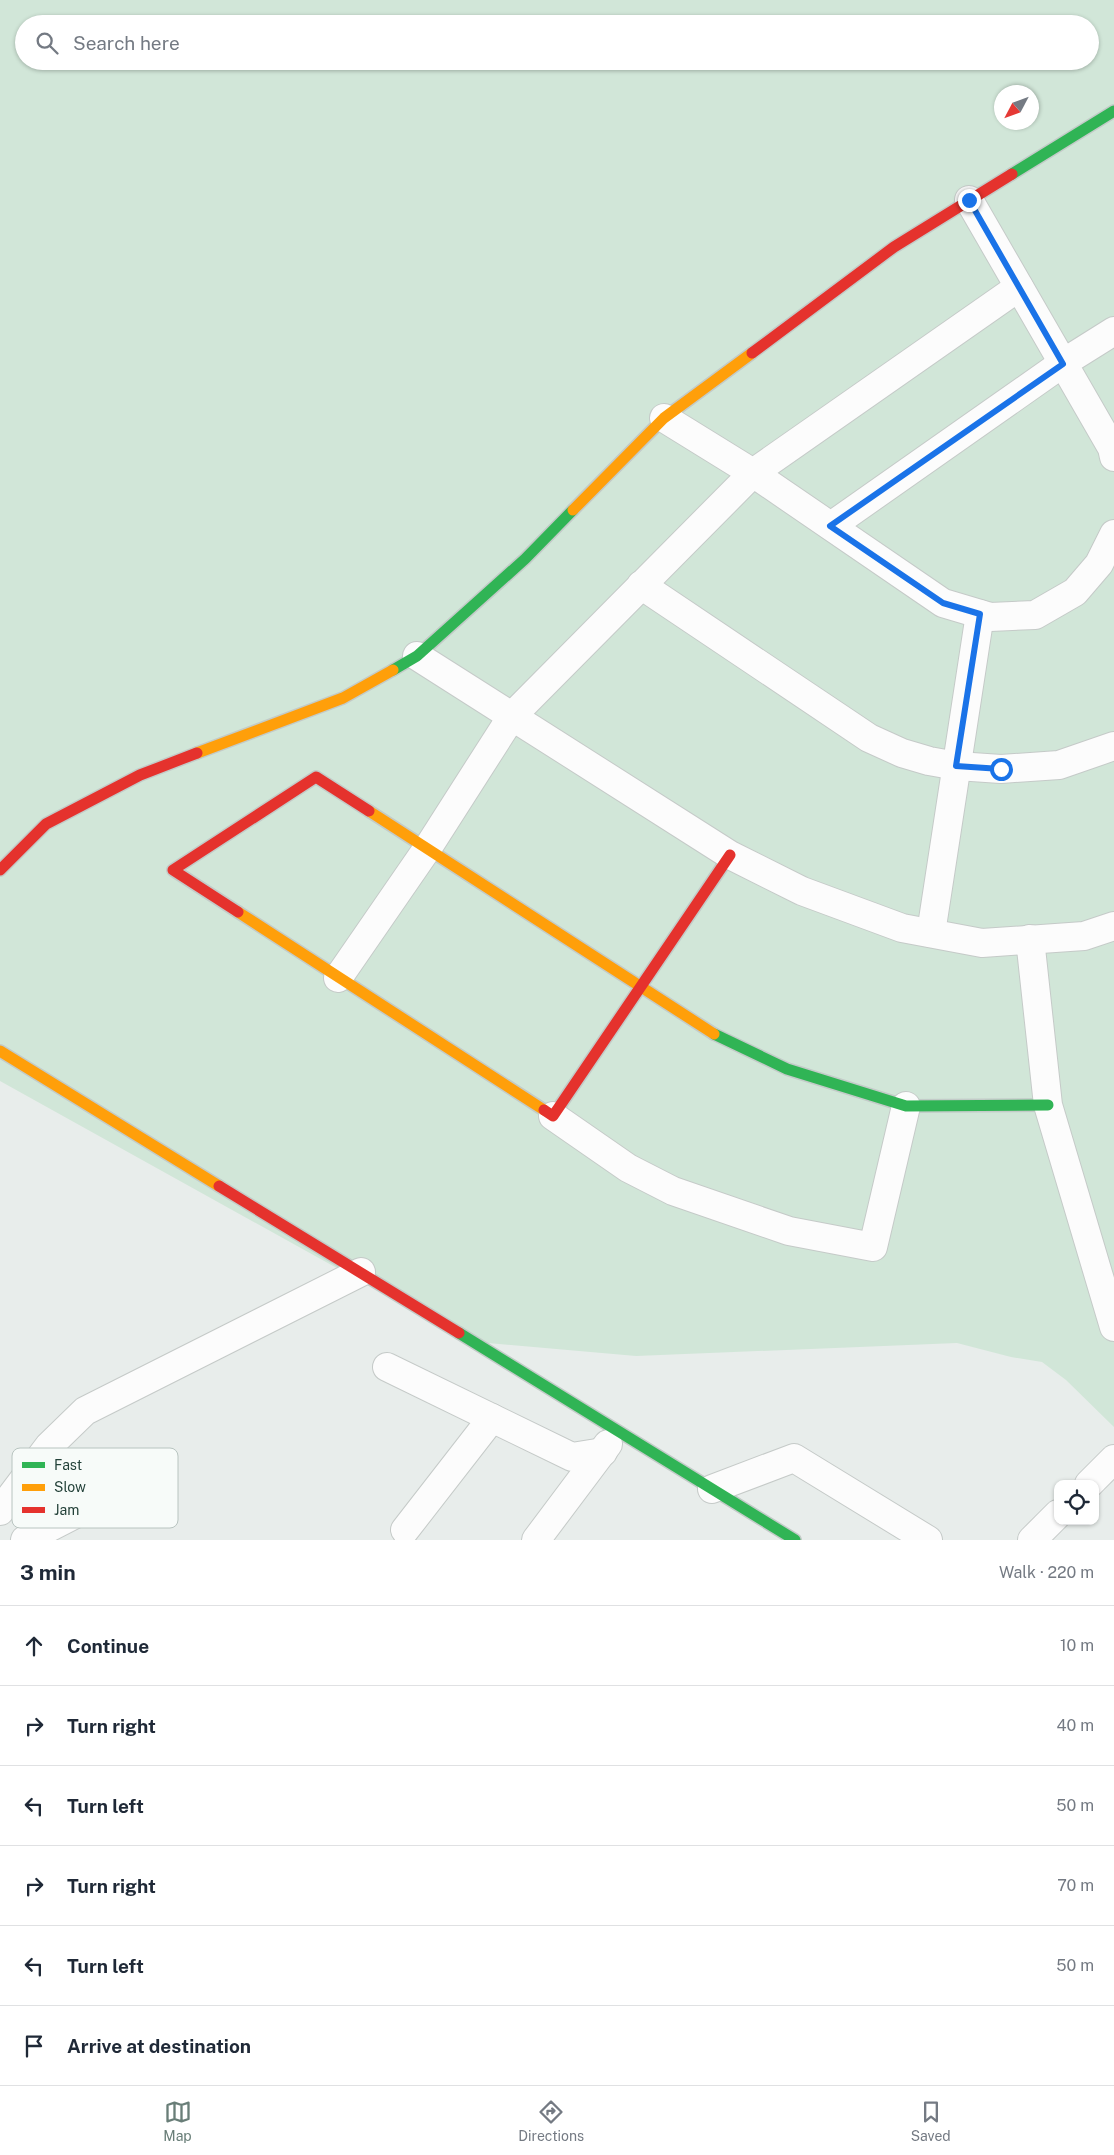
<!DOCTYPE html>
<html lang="en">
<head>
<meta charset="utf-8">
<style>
	:root { --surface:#fff; --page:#f6f6f7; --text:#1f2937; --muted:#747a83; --line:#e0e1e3; --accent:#697e78 }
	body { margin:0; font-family:"Public Sans",sans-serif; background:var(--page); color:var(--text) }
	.controls { position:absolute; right:15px; bottom:15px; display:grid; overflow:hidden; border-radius:10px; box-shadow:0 1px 4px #0004 }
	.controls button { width:45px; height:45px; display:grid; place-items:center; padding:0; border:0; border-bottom:1px solid var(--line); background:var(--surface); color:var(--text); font:25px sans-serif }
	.compass { position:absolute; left:994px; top:85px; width:45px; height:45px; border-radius:50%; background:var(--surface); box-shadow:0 1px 4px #0004; rotate:229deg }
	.stop { position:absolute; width:15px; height:15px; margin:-11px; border:4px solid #1a73e8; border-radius:50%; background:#fff }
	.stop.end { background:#1a73e8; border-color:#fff; box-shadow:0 1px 5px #0008 }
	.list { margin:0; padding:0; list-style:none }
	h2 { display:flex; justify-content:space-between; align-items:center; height:65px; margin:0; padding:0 20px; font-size:21px }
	h2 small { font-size:16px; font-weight:400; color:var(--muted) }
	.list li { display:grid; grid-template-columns:32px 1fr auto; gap:15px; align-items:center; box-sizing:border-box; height:80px; padding:0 20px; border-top:1px solid var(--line) }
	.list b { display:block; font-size:19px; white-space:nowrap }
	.list em { font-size:16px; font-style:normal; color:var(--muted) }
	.icon { flex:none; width:28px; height:28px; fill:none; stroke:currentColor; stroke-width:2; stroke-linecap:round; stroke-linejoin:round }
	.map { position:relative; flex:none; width:1114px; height:1540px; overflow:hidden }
	.search { position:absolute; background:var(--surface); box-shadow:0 1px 4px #0004; left:15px; right:15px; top:15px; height:55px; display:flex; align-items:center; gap:12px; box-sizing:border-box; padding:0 18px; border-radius:28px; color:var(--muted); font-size:19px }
	.sheet { height:545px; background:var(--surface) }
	nav { display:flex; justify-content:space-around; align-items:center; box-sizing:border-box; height:70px; border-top:1px solid var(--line); background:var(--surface); font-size:14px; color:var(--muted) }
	nav a { display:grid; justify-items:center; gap:2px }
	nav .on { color:var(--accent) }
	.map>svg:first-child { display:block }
	.green { fill:#d1e6d8; fill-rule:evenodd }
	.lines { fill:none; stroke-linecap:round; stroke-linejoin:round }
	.street-casing { stroke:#c5cac8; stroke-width:30 }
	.fast-casing { stroke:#c3cbc8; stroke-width:14 }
	.slow-casing { stroke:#c3cbc8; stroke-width:14 }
	.jam-casing { stroke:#c3cbc8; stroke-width:14 }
	.street { stroke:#fcfcfc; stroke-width:28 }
	.fast { stroke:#30b455; stroke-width:11 }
	.slow { stroke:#ff9f0a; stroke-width:11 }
	.jam { stroke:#e5322d; stroke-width:11 }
	.route { stroke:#1a73e8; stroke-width:6 }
	.key { fill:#f7fbf9; stroke:#b8c4c0; stroke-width:1 }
	.key-label { font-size:14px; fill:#24423a }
</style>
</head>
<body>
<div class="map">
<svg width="1114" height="1540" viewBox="0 0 1114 1540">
	<rect width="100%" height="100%" fill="#e8edeb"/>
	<path class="green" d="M0,0H1114V1427L1066,1380L1042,1362L1011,1357L957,1343L636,1356L477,1342L371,1287L0,1081ZM24,24H1090V61H24ZM1002,92H1032V122H1002Z"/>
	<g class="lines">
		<g class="street-casing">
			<g id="street">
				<path d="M969,200L1112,448L1114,457"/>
				<path d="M664,418L753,473L943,603L990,617L1035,615L1075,592L1099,564L1114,534"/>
				<path d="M831,526L1063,363L1114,331"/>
				<path d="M641,585L869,738L902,753L929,761L957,766L1001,769L1059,765L1114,746"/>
				<path d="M417,656L730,855L802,891L902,928L982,943L1084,936L1114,926"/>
				<path d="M931,933L980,614"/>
				<path d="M1030,939L1048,1105L1114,1327"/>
				<path d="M338,978L427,849L512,716L753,473L1019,287"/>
				<path d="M553,1116L628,1168L673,1191L789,1231L873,1247L906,1106"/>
				<path d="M387,1367L572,1457L603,1452"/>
				<path d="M1089,1484L1114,1459"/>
				<path d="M712,1489L794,1458L928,1540"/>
				<path d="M0,1511L49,1446L85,1411L361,1272"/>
				<path d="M405,1530L492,1418"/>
				<path d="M25,1540L124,1489"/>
				<path d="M536,1540L608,1444"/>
				<path d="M1032,1540L1058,1514"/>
			</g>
		</g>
		<g class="fast-casing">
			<g id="fast">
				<path d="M1012,174L1114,111"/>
				<path d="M393,670L417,656L525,559L573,510"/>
				<path d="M714,1034L787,1069L906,1106L1048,1105"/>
				<path d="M459,1333L795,1540"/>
			</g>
		</g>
		<g class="slow-casing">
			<g id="slow">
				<path d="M573,510L664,418L752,353"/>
				<path d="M197,753L343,698L393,670"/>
				<path d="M369,811L714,1034"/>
				<path d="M238,912L544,1110"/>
				<path d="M0,1051L219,1186"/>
			</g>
		</g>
		<g class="jam-casing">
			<g id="jam">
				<path d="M752,353L894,247L1012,174"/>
				<path d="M0,870L46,824L140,775L197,753"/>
				<path d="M238,912L173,870L316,777L369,811"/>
				<path d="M544,1110L553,1116L730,855"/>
				<path d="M219,1186L459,1333"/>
			</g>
		</g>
		<use href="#street" class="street"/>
		<use href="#fast" class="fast"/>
		<use href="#slow" class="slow"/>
		<use href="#jam" class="jam"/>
	</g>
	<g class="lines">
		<path class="route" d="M969,200L1063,364L830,526L943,603L980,614L956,766L1001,769"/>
	</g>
	<rect x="12" y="1448" width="166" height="80" rx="8" class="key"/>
	<rect x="22" y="1462" width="23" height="6" fill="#30b455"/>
	<rect x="22" y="1484" width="23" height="7" fill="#ff9f0a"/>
	<rect x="22" y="1507" width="23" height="6" fill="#e5322d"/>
	<g class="key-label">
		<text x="54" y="1470">Fast</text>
		<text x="54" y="1492">Slow</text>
		<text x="54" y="1515">Jam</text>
	</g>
</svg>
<div class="controls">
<button><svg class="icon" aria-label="locate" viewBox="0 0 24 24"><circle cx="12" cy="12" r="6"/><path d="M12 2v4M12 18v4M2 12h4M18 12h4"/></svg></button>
</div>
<svg class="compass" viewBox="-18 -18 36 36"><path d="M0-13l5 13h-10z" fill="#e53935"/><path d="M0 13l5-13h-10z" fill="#747a83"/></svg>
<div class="stop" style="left:1001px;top:769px"></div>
<div class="stop end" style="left:969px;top:200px"></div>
<div class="search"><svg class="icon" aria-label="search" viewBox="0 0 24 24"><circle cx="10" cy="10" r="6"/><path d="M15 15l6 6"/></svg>Search here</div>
</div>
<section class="sheet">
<h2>3 min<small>Walk · 220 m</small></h2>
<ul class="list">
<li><svg class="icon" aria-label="ahead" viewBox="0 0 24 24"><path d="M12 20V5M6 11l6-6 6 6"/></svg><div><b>Continue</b></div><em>10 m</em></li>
<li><svg class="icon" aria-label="right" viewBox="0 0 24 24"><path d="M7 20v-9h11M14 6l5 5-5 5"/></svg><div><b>Turn right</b></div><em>40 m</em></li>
<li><svg class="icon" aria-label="left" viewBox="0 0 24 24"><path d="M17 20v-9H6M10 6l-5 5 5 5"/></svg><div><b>Turn left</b></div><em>50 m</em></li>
<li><svg class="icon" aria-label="right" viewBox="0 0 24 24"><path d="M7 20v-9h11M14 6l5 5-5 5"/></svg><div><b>Turn right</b></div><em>70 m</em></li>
<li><svg class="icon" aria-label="left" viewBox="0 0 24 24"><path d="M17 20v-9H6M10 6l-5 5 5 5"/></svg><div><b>Turn left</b></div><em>50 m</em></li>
<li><svg class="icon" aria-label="arrive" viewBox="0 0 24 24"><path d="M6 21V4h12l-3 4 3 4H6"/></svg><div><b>Arrive at destination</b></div></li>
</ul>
</section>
<nav>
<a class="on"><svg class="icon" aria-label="map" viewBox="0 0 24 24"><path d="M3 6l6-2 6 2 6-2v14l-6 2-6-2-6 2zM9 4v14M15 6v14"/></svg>Map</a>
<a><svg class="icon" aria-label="directions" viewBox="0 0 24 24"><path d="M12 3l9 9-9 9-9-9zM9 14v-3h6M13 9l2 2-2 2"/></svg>Directions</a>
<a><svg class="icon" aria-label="saved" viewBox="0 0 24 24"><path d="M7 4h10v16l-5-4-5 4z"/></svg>Saved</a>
</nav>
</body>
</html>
